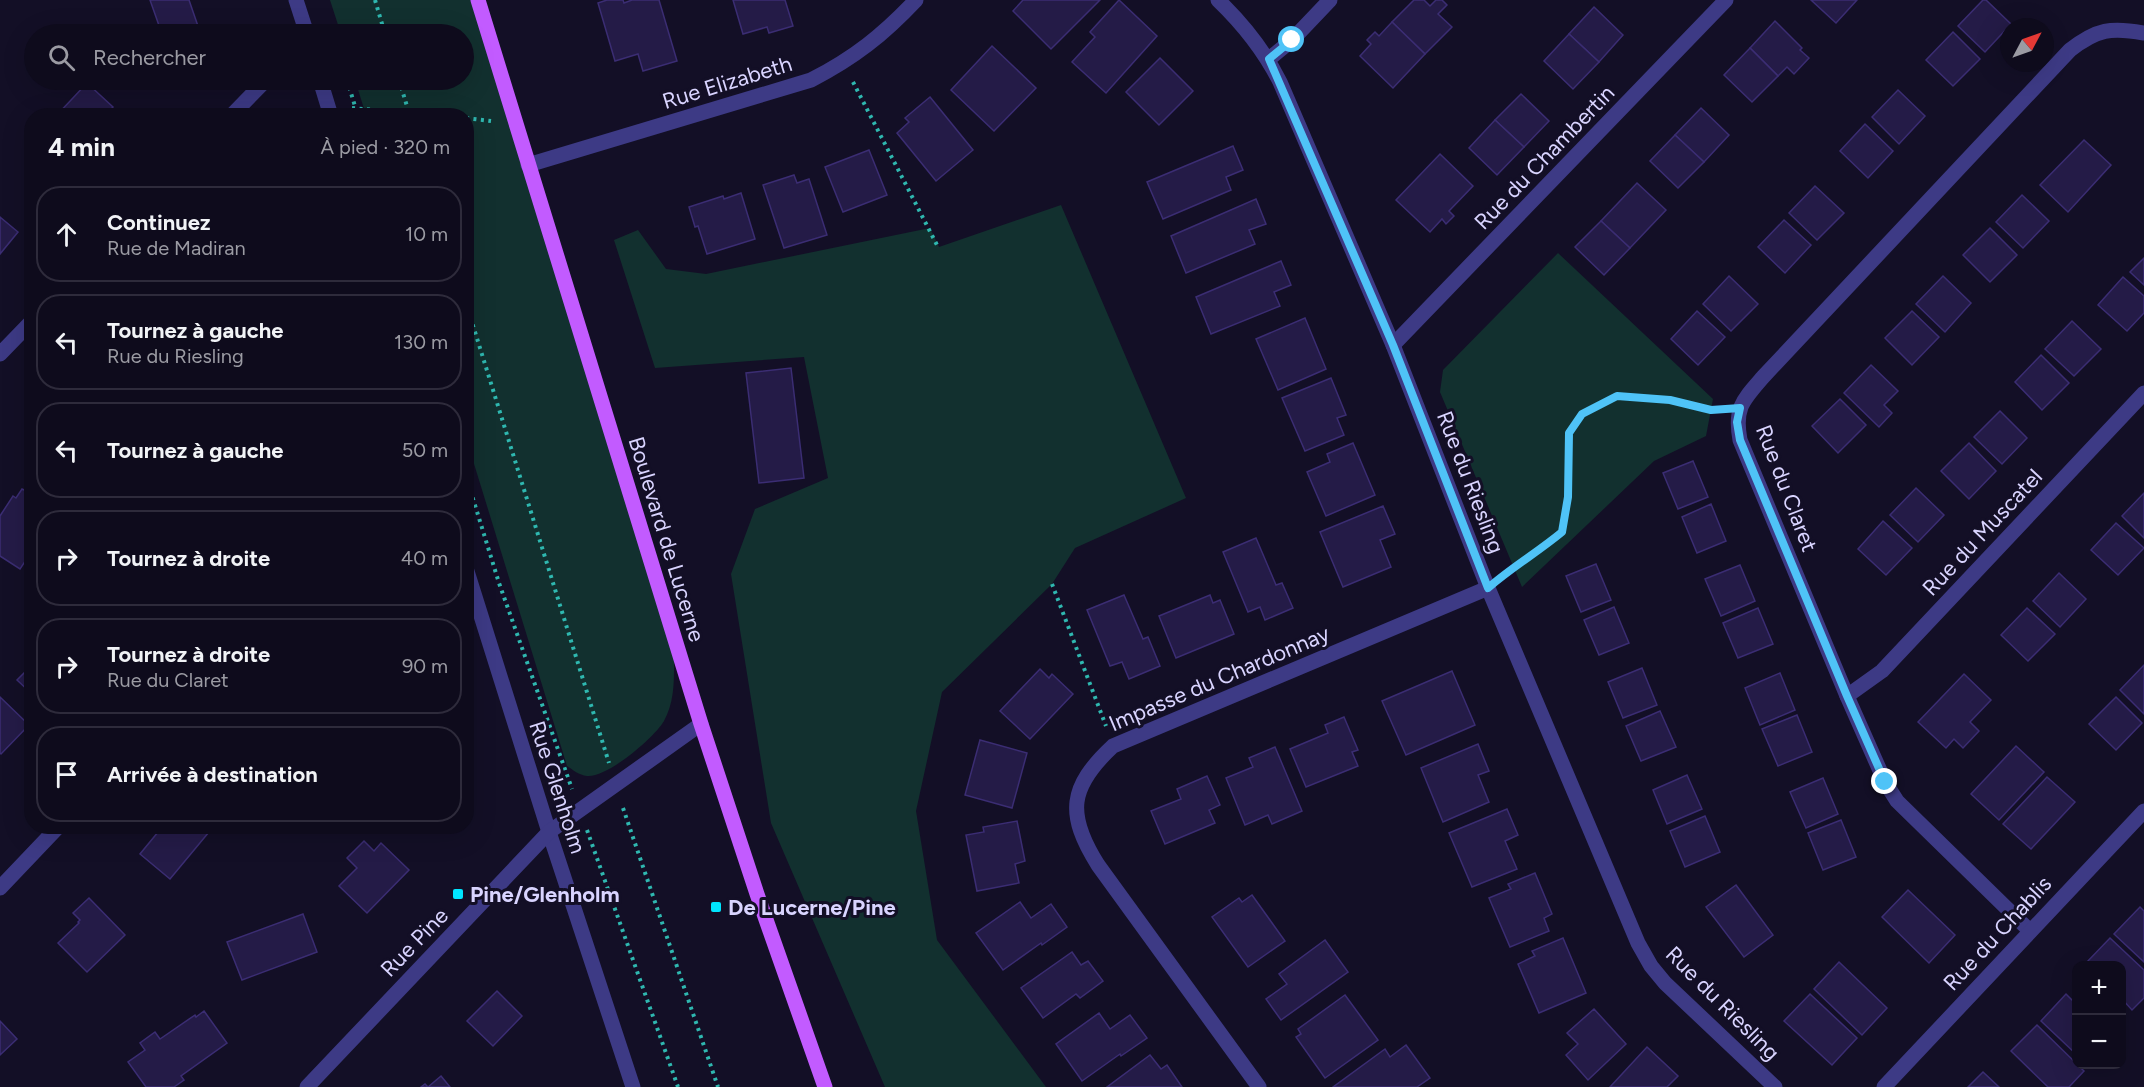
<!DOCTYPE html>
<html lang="fr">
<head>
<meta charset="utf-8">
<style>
	:root { --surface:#0e0b1c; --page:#1c1929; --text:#f1f3f6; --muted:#9b9ba3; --line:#2e2b3b }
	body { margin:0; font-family:Figtree,sans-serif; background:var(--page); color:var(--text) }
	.controls { position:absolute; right:18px; bottom:18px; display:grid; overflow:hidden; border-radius:12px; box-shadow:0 6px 24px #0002 }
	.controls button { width:54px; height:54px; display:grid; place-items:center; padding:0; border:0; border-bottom:2px solid var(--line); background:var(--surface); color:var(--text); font:30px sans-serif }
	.compass { position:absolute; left:2000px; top:18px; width:54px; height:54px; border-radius:50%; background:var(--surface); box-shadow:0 6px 24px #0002; rotate:49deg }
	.stop { position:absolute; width:18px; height:18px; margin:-14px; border:4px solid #4fc3f7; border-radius:50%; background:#fff }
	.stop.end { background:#4fc3f7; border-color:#fff; box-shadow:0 2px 6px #0008 }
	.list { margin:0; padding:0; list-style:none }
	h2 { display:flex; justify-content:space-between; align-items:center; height:78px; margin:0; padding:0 24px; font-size:26px }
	h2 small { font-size:20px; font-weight:400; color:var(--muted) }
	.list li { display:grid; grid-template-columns:39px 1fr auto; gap:18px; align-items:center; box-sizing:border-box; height:96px; margin:0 12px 12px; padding:0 12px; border:2px solid var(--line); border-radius:24px }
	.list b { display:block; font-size:22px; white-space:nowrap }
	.list p { margin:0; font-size:20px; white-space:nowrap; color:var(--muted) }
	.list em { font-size:20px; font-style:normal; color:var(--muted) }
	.icon { flex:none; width:33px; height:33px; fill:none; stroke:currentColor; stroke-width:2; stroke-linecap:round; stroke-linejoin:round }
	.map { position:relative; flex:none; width:2144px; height:1087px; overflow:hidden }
	.search { position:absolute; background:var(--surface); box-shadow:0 6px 24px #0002; left:24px; top:24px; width:450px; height:66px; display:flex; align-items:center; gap:15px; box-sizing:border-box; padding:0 21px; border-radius:33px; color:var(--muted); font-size:22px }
	.panel { position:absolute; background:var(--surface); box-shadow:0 6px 24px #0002; left:24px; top:108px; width:450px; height:726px; border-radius:24px }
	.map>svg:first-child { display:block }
	.green { fill:#12302f }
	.building { fill:#241b47; stroke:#3b2d73; stroke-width:1.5 }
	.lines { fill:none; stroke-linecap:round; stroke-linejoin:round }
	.path { stroke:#2fb8b0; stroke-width:4; stroke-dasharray:3 4.5; stroke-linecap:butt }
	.minor { stroke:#3d3a85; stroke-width:15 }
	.major { stroke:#c25bff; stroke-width:15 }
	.route { stroke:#4fc3f7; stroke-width:8 }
	.poi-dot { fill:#00e5ff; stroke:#130f26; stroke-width:2 }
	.labels { text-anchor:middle; stroke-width:6; stroke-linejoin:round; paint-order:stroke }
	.street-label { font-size:22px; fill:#d9d4ff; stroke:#130f26 }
	.poi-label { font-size:22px; font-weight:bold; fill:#d9d4ff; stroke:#130f26; text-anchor:start }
</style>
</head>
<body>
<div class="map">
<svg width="2144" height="1087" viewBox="0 0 2144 1087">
	<rect width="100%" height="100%" fill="#130f26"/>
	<g class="green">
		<path d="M330,0H475L674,658C674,679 675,701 664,721C654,738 607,778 587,776C579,775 573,770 567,766L467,441L466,116L366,115L355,80H464V34H341Z"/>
		<path d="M1061,205L1186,498L1075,548L1052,584L942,692L916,811L937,940L1046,1087H885L771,823L731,574L755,509L828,478L804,357L655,368L614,240L638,230L666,269L706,274L930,228L939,247Z"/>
		<path d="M1558,253L1713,399L1706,436L1654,461L1522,587L1440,392L1443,370Z"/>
	</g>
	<g class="building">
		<path d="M150,0H189L200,32L193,34H162Z"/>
		<path d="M607,0H623L624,3L632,0H659L677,61L643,71L638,54L615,61L598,3Z"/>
		<path d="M733,0H785L793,26L769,33L767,27L743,34Z"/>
		<path d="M1023,0H1100L1051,49L1013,11Z"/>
		<path d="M1119,0L1157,36L1106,93L1072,62L1095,37L1090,32Z"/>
		<path d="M1414,0H1424L1430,6L1436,0H1442L1447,5L1438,14L1452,27L1425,54L1392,22Z"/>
		<path d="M1811,0H1857L1836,23Z"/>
		<path d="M1983,0H1986L2011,24L1985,52L1958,26Z"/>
		<path d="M1594,7L1623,35L1599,62L1569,34Z"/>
		<path d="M1775,21L1802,48L1800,50L1809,58L1794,74L1787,67L1778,76L1750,48Z"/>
		<path d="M1392,22L1425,54L1393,88L1360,56L1371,44L1367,40L1375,32L1379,36Z"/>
		<path d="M1953,32L1980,59L1953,86L1926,60Z"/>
		<path d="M1569,34L1599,62L1573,89L1544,61Z"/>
		<path d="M992,46L1036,88L994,131L951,90Z"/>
		<path d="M1750,48L1778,76L1752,102L1724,75Z"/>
		<path d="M1160,58L1193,91L1159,125L1126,92Z"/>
		<path d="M87,83L113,107L104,116H56Z"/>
		<path d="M1898,90L1925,116L1899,144L1872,117Z"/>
		<path d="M1521,94L1549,121L1524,147L1495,120Z"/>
		<path d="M930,97L973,150L936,181L897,133L909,122L905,118Z"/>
		<path d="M1701,108L1729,135L1704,162L1675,135Z"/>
		<path d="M1495,120L1524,147L1497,175L1469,148Z"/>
		<path d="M1865,124L1893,151L1868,178L1840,151Z"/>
		<path d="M1675,135L1704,162L1678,188L1650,161Z"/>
		<path d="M2084,140L2111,165L2068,212L2040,185Z"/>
		<path d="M1233,146L1243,170L1226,177L1231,190L1163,219L1147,182Z"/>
		<path d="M869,150L887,195L843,212L825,167Z"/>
		<path d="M1440,154L1473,186L1449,211L1454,216L1446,224L1442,219L1430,232L1396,200Z"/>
		<path d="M794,175L797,183L809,179L827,235L784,248L763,185Z"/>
		<path d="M1637,183L1666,210L1630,248L1601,221Z"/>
		<path d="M1815,186L1844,213L1817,240L1789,213Z"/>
		<path d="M741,193L755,239L707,254L698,226L695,227L689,207L723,196L724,199Z"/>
		<path d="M2022,195L2049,221L2023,248L1996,222Z"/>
		<path d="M1256,199L1266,224L1249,230L1255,244L1186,273L1171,236Z"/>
		<path d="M0,217L18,232L0,254Z"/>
		<path d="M1784,220L1811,245L1785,273L1758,247Z"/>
		<path d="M1601,221L1630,248L1604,275L1575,247Z"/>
		<path d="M1990,228L2017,255L1990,282L1963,255Z"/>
		<path d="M2144,258V285L2130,272Z"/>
		<path d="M1281,261L1291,285L1274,292L1280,306L1211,334L1196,297Z"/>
		<path d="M1729,276L1758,304L1731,331L1703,304Z"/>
		<path d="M1943,276L1971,303L1945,332L1916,304Z"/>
		<path d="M2123,277L2144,296V313L2127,331L2098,305Z"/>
		<path d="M1697,311L1725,337L1698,365L1671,339Z"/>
		<path d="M1912,311L1939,337L1912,365L1885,338Z"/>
		<path d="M1305,318L1326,369L1278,390L1256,339Z"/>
		<path d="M2072,321L2101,349L2074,376L2045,349Z"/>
		<path d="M2041,355L2069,383L2042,410L2015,382Z"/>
		<path d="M1871,365L1898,391L1884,405L1892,413L1879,427L1844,393Z"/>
		<path d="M791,368L804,478L759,483L746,373Z"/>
		<path d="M1331,378L1346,415L1337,418L1344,435L1305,451L1282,398Z"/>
		<path d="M1840,399L1866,425L1838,453L1812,426Z"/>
		<path d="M2000,411L2027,438L2002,464L1974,437Z"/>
		<path d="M1353,443L1375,495L1326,516L1307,472L1330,462L1327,454Z"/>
		<path d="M1969,443L1996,471L1969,499L1941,471Z"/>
		<path d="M1693,461L1708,497L1678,509L1663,473Z"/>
		<path d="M32,478V551L20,569L0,556V516L13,496L16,498L22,489L24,490Z"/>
		<path d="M1916,488L1944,515L1918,542L1890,515Z"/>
		<path d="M2144,493V538L2122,516Z"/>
		<path d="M1711,504L1726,541L1697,553L1682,517Z"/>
		<path d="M1383,506L1395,534L1380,540L1391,567L1343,587L1320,532Z"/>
		<path d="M1883,521L1912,548L1886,575L1858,549Z"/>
		<path d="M2116,523L2144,548L2118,575L2091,550Z"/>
		<path d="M1256,538L1276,585L1282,583L1293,608L1265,620L1260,607L1248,612L1223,552Z"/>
		<path d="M1596,564L1611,600L1581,612L1566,576Z"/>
		<path d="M1740,565L1755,601L1721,616L1705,579Z"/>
		<path d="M2059,573L2086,599L2060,627L2033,601Z"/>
		<path d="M1124,595L1143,639L1148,637L1160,666L1129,679L1122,662L1110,666L1087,610Z"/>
		<path d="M1210,595L1213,603L1220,600L1234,634L1176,658L1159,616Z"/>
		<path d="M1614,607L1629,643L1599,655L1584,620Z"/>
		<path d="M1758,608L1773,644L1738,658L1723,623Z"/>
		<path d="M2027,608L2055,634L2028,661L2001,635Z"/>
		<path d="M32,665V694L17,680Z"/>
		<path d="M2144,665V714L2120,690Z"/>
		<path d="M1642,668L1657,705L1623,718L1608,682Z"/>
		<path d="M1040,669L1049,678L1052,674L1073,694L1030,739L1000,711Z"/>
		<path d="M1452,671L1475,725L1406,755L1382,701Z"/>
		<path d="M1780,673L1795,710L1760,725L1745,688Z"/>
		<path d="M1964,674L1991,700L1970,722L1979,731L1963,748L1954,739L1946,748L1918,722Z"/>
		<path d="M0,697L29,725L1,754L0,753Z"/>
		<path d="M2116,697L2142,723L2116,750L2089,724Z"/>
		<path d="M1660,711L1676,747L1641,761L1626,726Z"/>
		<path d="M1797,715L1812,752L1778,766L1762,729Z"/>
		<path d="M1344,717L1358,750L1352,752L1358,766L1306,787L1290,749L1328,733L1325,725Z"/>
		<path d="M980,740L1027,753L1012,808L965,795Z"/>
		<path d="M1478,744L1489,771L1478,775L1489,802L1443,822L1421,768Z"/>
		<path d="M2016,746L2044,772L1999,820L1971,794Z"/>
		<path d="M1275,747L1302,811L1272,824L1268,815L1245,825L1226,778L1253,767L1249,758Z"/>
		<path d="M1687,775L1702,809L1667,824L1653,790Z"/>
		<path d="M1207,776L1220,805L1209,810L1215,823L1165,844L1151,811L1181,799L1177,789Z"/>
		<path d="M2047,777L2075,802L2031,849L2003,824Z"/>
		<path d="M1823,778L1838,814L1806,828L1790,792Z"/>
		<path d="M1507,809L1518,835L1505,841L1517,869L1472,887L1449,833Z"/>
		<path d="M1705,816L1720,852L1685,867L1670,831Z"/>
		<path d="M1841,820L1856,857L1823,870L1808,833Z"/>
		<path d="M1017,821L1025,861L1015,864L1019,883L977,891L966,835L984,832L983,827Z"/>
		<path d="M163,826H214L170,879L140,854Z"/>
		<path d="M364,841L374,851L381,843L409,870L367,913L339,886L357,868L347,858Z"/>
		<path d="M1535,873L1552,914L1544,918L1549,931L1510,947L1489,898L1511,889L1508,884Z"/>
		<path d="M1736,885L1773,935L1744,957L1706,907Z"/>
		<path d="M1908,890L1955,935L1929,963L1882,917Z"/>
		<path d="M1252,895L1285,941L1248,967L1212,917L1239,898L1242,902Z"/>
		<path d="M89,898L125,935L87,972L58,943L79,923L78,922L80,920L73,913Z"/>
		<path d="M1020,902L1031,918L1051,904L1067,927L1042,945L1041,943L1003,970L976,933Z"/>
		<path d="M2140,907L2144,911V962L2114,934Z"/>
		<path d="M303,914L317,952L242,980L227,942Z"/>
		<path d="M1563,938L1586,993L1539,1013L1518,964L1535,956L1532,951Z"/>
		<path d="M2110,938L2144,970V998L2132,1010L2122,999V966L2085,964Z"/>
		<path d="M1325,940L1348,972L1281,1020L1266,999L1287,984L1279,974Z"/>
		<path d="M1072,952L1081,965L1088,961L1103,981L1080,998L1076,994L1043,1018L1021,988Z"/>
		<path d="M1839,962L1887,1008L1862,1035L1814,989Z"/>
		<path d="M497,991L522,1016L493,1046L467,1021Z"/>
		<path d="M1810,994L1857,1038L1832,1065L1784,1021Z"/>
		<path d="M2066,994L2076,1004V1054L2041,1021Z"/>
		<path d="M1345,995L1378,1040L1325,1078L1296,1037L1301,1034L1298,1029Z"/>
		<path d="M1594,1009L1626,1044L1588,1080L1566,1055L1578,1044L1567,1033Z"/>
		<path d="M204,1011L227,1043L181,1076L184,1080L174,1087H146L128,1062L145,1050L140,1043L155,1032L160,1039L195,1015L196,1017Z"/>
		<path d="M1099,1013L1110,1029L1130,1015L1147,1038L1121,1056L1120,1054L1082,1081L1056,1044Z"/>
		<path d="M0,1021L17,1039L0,1055Z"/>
		<path d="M2037,1025L2084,1071L2069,1087H2048L2011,1051Z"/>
		<path d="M1406,1045L1430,1078L1417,1087H1333L1385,1049L1390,1057Z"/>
		<path d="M1647,1047L1678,1076L1667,1087H1610Z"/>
		<path d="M1150,1055L1161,1069L1167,1065L1182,1087H1107Z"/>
		<path d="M1983,1072L1999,1087H1968Z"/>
		<path d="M441,1076L450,1087H421L425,1084L428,1087Z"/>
	</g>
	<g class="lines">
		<g class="path">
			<path d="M375,0L385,34"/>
			<path d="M347,80L358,116"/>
			<path d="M399,80L410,116"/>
			<path d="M853,82L938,247"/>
			<path d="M352,108L441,116"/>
			<path d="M466,118L491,121"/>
			<path d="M466,303L609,763"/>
			<path d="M466,476L499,583L572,789"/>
			<path d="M1505,573L1534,555L1562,533L1568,497L1569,433L1582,414L1617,396L1670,400L1711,410L1718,409"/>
			<path d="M1052,584L1106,726"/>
			<path d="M623,808L718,1087"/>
			<path d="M587,830L678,1087"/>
		</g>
		<g class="minor">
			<path d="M296,0L307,34"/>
			<path d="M1218,0C1244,25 1264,50 1280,82L1393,345L1488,588L1638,943L1651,966L1665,983L1775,1087"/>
			<path d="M1269,59L1292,40L1330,0"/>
			<path d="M320,80L331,116"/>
			<path d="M231,116L266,80"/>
			<path d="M528,165L811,80C854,58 883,35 916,0"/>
			<path d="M1393,345L1726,0"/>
			<path d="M0,354L32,321"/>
			<path d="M466,568L549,832L633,1087"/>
			<path d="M1847,696L1882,671L2144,393"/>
			<path d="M0,888L59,826"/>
			<path d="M2030,931L1897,801L1885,782L1847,696L1740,440C1734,408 1743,400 1763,377L2070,50C2097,29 2111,27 2144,33"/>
			<path d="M307,1087L549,832L701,724"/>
			<path d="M1259,1087L1098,865C1066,814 1069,787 1113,746L1488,588"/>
			<path d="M1884,1087L2144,811"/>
		</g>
		<path class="major" d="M478,0L701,724L757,894L825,1087"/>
	</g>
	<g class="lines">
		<path class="route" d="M1292,40L1269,59L1393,345L1488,588C1512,567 1538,552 1562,532L1568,497L1569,433L1582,414L1617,396L1670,400L1711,410L1740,408L1737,422L1740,440L1847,696L1885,782"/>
	</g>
	<g class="poi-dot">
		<rect x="452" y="888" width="12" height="12" rx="3"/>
		<rect x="710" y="901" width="12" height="12" rx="3"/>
	</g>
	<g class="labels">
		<g class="street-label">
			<text transform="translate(727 82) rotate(-17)" y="8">Rue Elizabeth</text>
			<text transform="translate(1544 157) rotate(-46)" y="8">Rue du Chambertin</text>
			<text transform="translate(1471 482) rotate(69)" y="8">Rue du Riesling</text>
			<text transform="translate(1787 488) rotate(69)" y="8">Rue du Claret</text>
			<text transform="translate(1982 532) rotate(-47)" y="8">Rue du Muscatel</text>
			<text transform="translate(667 539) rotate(73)" y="8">Boulevard de Lucerne</text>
			<text transform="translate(1219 678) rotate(-23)" y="8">Impasse du Chardonnay</text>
			<text transform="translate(558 787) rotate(72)" y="8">Rue Glenholm</text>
			<text transform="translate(1997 933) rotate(-47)" y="8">Rue du Chablis</text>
			<text transform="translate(414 942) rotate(-46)" y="8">Rue Pine</text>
			<text transform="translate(1723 1003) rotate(45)" y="8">Rue du Riesling</text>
		</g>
		<g class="poi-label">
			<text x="470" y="902">Pine/Glenholm</text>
			<text x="728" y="915">De Lucerne/Pine</text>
		</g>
	</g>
</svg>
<div class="controls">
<button>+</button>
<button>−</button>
</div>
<svg class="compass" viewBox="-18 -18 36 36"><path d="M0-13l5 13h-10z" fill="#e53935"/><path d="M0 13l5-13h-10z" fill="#9b9ba3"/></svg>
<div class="stop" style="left:1292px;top:40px"></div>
<div class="stop end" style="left:1885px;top:782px"></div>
<div class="search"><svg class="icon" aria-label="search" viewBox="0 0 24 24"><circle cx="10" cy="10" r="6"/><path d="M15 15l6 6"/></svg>Rechercher</div>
<section class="panel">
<h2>4 min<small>À pied · 320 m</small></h2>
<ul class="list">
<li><svg class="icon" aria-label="ahead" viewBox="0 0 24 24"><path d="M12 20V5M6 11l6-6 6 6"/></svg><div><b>Continuez</b><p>Rue de Madiran</p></div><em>10 m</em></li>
<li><svg class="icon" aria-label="left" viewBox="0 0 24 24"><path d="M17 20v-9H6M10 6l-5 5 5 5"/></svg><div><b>Tournez à gauche</b><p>Rue du Riesling</p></div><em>130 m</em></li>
<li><svg class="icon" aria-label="left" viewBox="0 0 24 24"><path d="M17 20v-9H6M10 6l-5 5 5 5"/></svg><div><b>Tournez à gauche</b></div><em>50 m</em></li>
<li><svg class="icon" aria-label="right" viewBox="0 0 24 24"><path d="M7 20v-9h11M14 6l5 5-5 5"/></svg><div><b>Tournez à droite</b></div><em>40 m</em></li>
<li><svg class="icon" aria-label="right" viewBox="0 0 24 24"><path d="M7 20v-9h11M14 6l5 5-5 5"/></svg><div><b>Tournez à droite</b><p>Rue du Claret</p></div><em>90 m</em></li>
<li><svg class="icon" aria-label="arrive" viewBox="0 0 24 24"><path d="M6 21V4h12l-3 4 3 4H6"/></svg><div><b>Arrivée à destination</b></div></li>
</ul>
</section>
</div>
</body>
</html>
